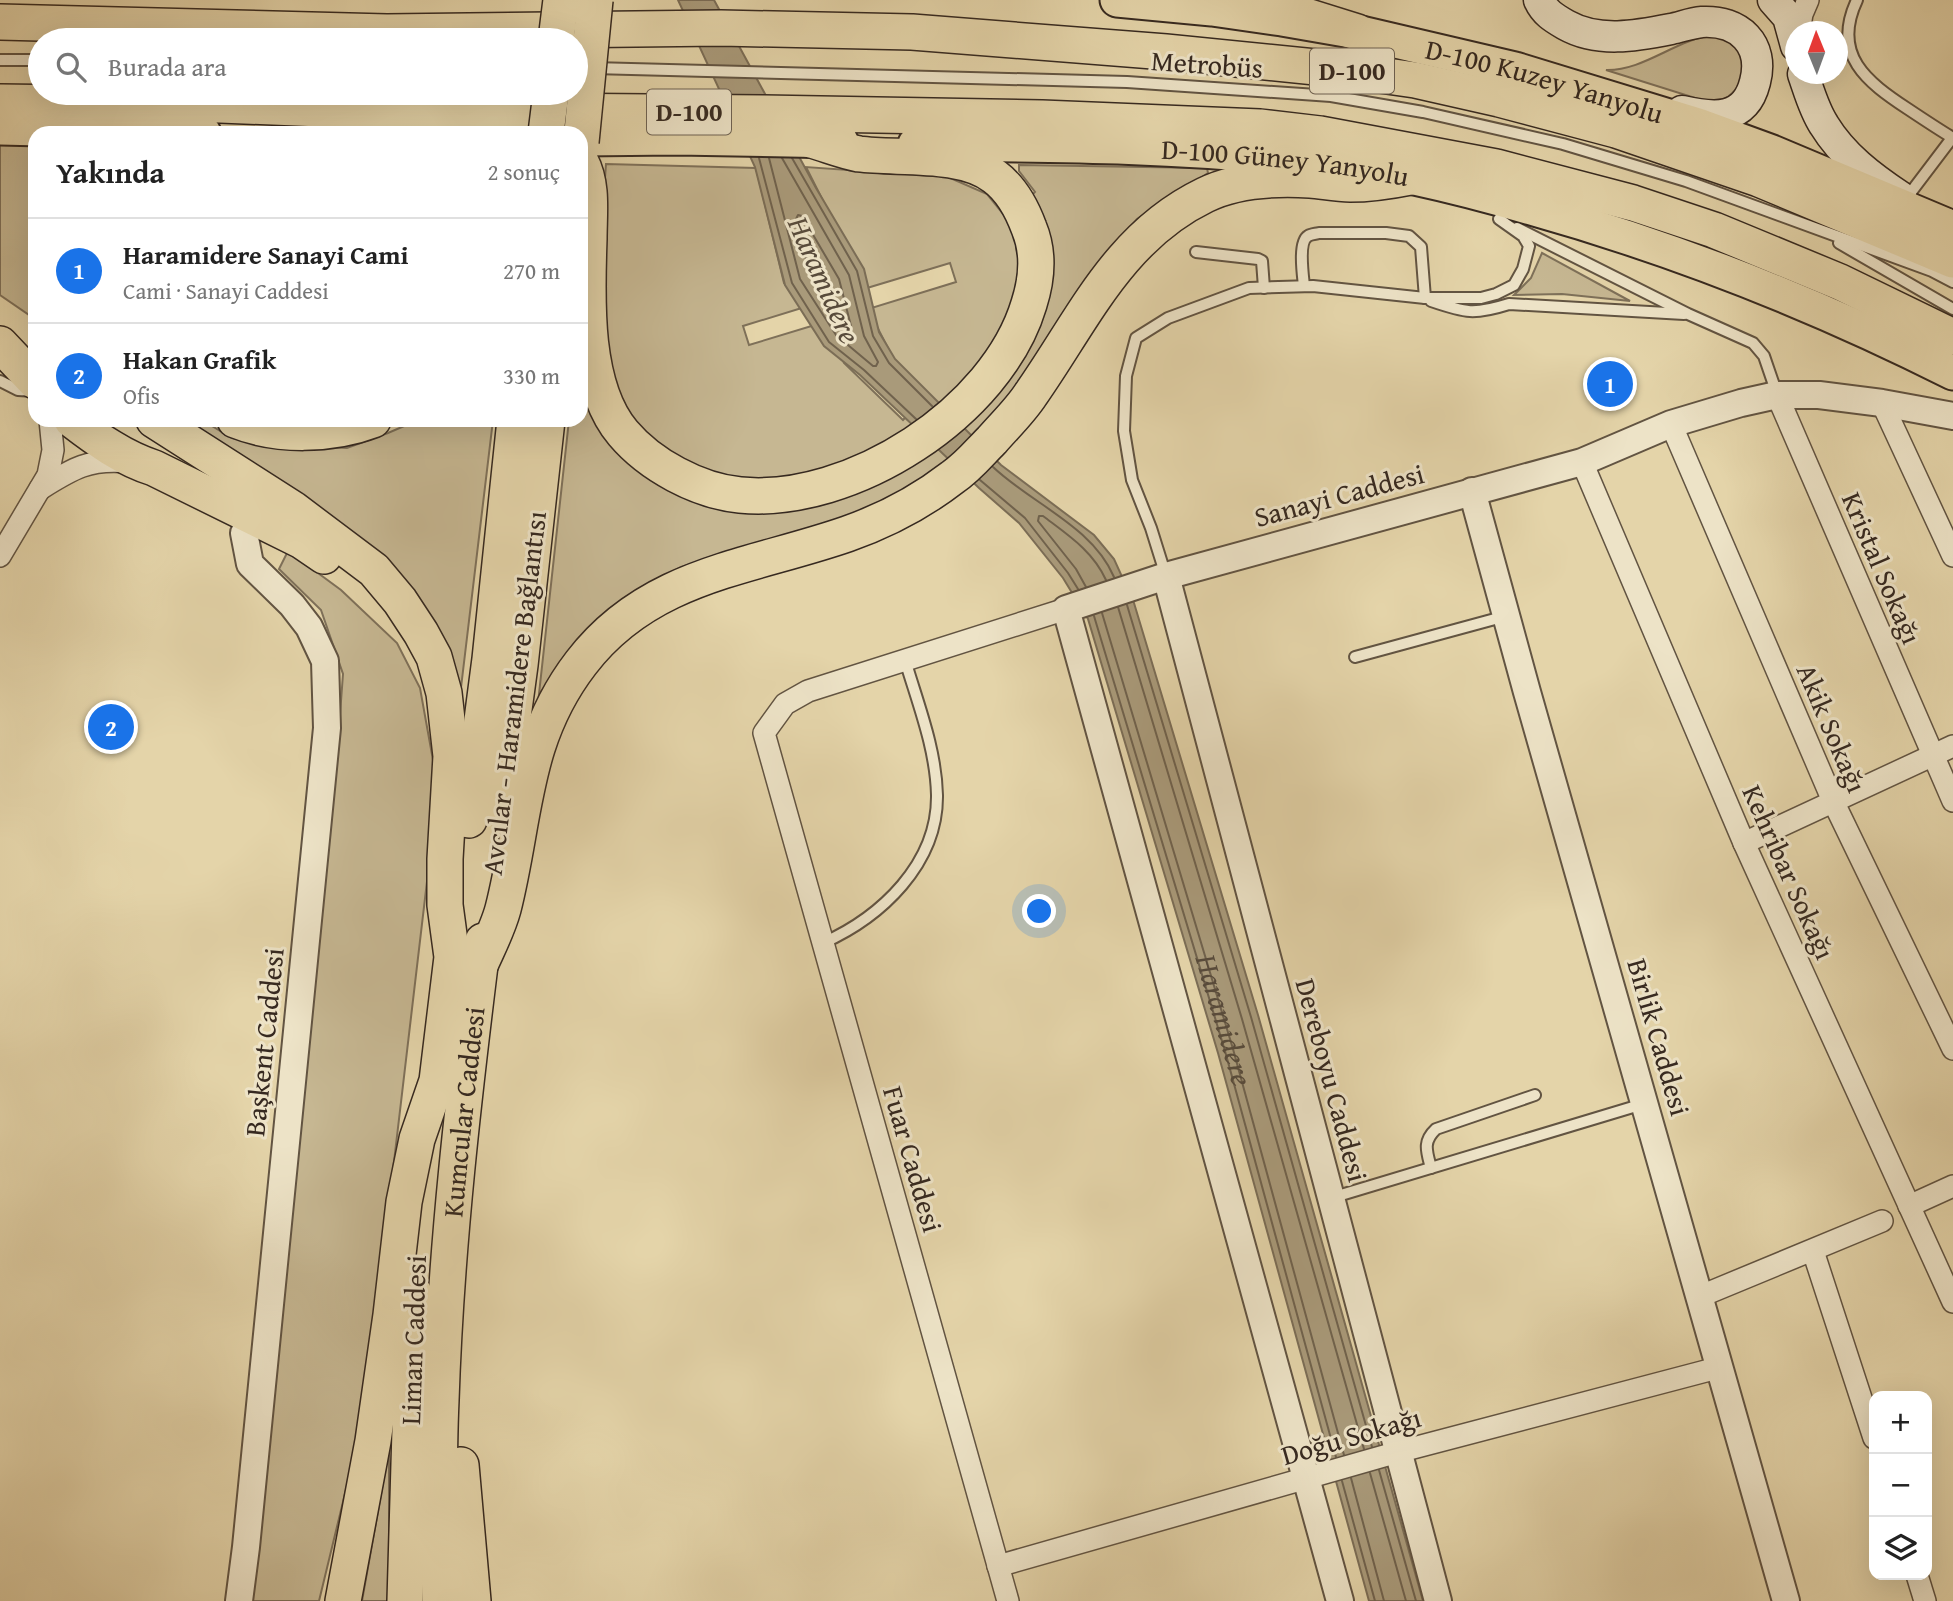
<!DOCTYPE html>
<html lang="tr">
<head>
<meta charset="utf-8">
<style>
	:root { --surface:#fff; --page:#f6f6f6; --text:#222; --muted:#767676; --line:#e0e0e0; --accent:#1a73e8 }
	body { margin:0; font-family:"Gentium Book Plus",serif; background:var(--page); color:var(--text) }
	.controls { position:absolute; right:21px; bottom:21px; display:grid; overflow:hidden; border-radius:14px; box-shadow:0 7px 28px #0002 }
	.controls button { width:63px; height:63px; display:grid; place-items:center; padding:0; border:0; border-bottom:2px solid var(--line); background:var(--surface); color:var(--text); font:35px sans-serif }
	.compass { position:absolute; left:1785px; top:21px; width:63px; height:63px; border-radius:50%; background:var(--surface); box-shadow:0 7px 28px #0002; rotate:359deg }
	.you { position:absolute; left:1040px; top:912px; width:24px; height:24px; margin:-18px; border:5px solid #fff; border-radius:50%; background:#1a73e8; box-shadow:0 0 0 10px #1a73e833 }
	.badge { display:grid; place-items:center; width:46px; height:46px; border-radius:50%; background:var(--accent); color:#fff; font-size:23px; font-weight:700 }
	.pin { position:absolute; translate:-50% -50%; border:4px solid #fff; box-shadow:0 2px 7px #0006 }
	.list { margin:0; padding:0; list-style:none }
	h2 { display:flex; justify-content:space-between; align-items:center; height:91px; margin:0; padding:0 28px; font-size:30px }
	h2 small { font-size:23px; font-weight:400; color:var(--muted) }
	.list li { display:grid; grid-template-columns:46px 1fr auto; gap:21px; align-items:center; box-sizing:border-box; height:105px; padding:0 28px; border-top:2px solid var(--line) }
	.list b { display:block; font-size:26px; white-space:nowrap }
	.list p { margin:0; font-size:23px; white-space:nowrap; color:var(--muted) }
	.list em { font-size:23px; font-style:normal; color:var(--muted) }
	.icon { flex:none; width:38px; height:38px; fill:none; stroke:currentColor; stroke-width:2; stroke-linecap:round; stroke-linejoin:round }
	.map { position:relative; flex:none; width:1953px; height:1601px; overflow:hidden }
	.search { position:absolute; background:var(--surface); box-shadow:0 7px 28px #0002; left:28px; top:28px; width:560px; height:77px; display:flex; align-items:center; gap:18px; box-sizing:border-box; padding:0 24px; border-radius:38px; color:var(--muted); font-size:26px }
	.panel { position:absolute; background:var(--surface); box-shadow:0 7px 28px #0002; left:28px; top:126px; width:560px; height:301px; border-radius:21px }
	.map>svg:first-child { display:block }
	.green { fill:#c6b792; stroke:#7e7059; stroke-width:2 }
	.water { fill:#a99a7a; stroke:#7b6d56; stroke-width:2 }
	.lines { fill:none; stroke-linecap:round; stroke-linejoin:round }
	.shore { stroke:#70624d; stroke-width:2 }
	.service-casing { stroke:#625442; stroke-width:14 }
	.minor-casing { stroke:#625442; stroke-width:24 }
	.tertiary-casing { stroke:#625442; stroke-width:30 }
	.secondary-casing { stroke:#362920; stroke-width:33 }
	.primary-casing { stroke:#362920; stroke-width:37 }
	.trunk-casing { stroke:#362920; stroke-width:38 }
	.service { stroke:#ede3c7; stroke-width:10 }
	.minor { stroke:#ede3c7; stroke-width:21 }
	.tertiary { stroke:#ede3c7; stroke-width:26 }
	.secondary { stroke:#ede3c7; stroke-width:30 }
	.primary { stroke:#e4d4a9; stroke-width:33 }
	.trunk { stroke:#e4d4a9; stroke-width:35 }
	.trunk-bridge-casing { stroke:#362920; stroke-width:38; stroke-linecap:butt }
	.trunk-bridge { stroke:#e4d4a9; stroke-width:35 }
	.labels { text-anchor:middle; stroke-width:6; stroke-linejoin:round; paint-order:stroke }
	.shield { fill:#ede3c7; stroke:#6d6152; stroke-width:2 }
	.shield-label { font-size:26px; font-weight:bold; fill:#362920 }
	.street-label { font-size:28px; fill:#362920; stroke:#ede3c7 }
	.water-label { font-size:30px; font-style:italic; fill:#584b3b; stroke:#ede3c7 }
</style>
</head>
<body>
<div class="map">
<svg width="1953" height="1601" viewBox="0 0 1953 1601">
	<rect width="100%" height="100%" fill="#e4d4a9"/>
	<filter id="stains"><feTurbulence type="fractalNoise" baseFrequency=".00286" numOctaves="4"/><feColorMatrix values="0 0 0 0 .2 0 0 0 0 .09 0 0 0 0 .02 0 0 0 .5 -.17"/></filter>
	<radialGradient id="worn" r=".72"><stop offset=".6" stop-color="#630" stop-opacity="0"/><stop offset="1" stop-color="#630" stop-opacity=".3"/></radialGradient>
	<g class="green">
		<path d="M1714,35C1722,38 1732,41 1737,49C1752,72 1737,100 1711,103L1606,70C1644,71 1676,39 1714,35Z"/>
		<path d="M0,144L35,145V319L0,295Z"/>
		<path d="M606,164L756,168L784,283L805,307L743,326L749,345L828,321L844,363L903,420L925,396L894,360L868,309L956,282L950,263L867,288L806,167L948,177L987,194L1013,226L1020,270L1011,309L990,356L955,394L882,450L809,475L745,483L695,472L656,450L618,402L597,287Z"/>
		<path d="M1019,165L1207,168L1208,173L1137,219L1113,246L1012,398L959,456L921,483L846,517L681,567L627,596L583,637L539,694L569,420H581V374L659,480L816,501L1025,348L1031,196L1035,192L1019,171Z"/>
		<path d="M1542,253L1630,301L1562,294L1514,295L1531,278Z"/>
		<path d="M183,420H202L232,438L274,445L347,448L388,433L418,420H493L460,696L442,644Z"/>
		<path d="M288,551L341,590L397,643L420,688L438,788L383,1255L357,1444L319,1601H249L337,755L343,674L321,610L279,569Z"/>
		<path d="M389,1449V1601H362Z"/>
	</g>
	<path class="water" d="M678,0H714L816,188L864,269L879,332L895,359L1001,465L1094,535L1114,559L1134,603L1258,1015L1423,1601H1369L1218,1053L1088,619L1063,578L1019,523L979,488L860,375L824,346L785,285L755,167Z"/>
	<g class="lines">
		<g class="shore">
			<path d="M759,158L792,283L829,342L864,370L916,419"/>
			<path d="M769,158L800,279L836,335L873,366H876L878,362L864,336L849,275L782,158"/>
			<path d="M792,158L857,271L873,336L889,363L932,406"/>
			<path d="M798,215L802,216L839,279L851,326L848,330L843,328L810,275L796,219Z"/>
			<path d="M993,467C1032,504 1092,526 1114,577"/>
			<path d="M980,480L1025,518L1068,573L1078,589"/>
			<path d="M1086,587L1076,569L1038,521L1039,516H1043C1068,535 1093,551 1106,580"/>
			<path d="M1127,605L1251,1017L1372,1447"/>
			<path d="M1118,607L1242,1019L1364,1449"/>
			<path id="s1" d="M1102,613L1233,1049L1344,1455"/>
			<path d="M1094,616L1225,1051L1336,1457"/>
			<path d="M1379,1470L1416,1601"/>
			<path d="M1370,1473L1406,1601"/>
			<path d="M1351,1478L1384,1601"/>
			<path d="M1342,1481L1375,1601"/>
		</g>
		<g class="service-casing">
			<g id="service">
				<path d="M1857,0C1831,55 1867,82 1908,109C1923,119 1938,129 1953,138"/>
				<path d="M0,60H40"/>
				<path d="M593,68L1127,82L1331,96L1423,112L1563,144L1686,181L1932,271L1953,282"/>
				<path d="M1905,200L1952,138"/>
				<path d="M1517,228L1688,314L1753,343L1764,356L1777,394"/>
				<path d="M1839,243L1953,309"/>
				<path d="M1196,252L1258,259L1262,261L1264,288"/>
				<path d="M1304,286C1303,276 1298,242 1308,236C1311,234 1315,234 1319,233H1386L1409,236L1421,247L1425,298"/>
				<path d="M1431,301C1466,313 1474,315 1509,304L1684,314"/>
				<path d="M0,381L18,390L34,391"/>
				<path d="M1166,576L1151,528L1132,480L1124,431L1126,376L1136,338L1168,318L1249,288L1313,286L1425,298H1481L1496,294L1514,285L1523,269L1529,246L1523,236L1499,219"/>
				<path d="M1355,657L1506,616"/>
				<path d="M823,943C881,917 938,864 937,795C936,749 918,704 905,660"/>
				<path d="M1431,1168C1427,1152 1422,1142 1436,1129L1535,1095"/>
				<path d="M1331,1198L1643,1104"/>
			</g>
		</g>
		<g class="minor-casing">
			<g id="minor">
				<path d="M1799,32L1802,14L1808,0"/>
				<path d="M1777,395L1953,801"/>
				<path d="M1882,403L1953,556"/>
				<path d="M1671,424L1833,801L1953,1049"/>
				<path d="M1582,462L1744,843L1953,1302"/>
				<path d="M40,489C72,469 89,458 128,462"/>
				<path d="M0,556L48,475L53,450L50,420"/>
				<path d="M1744,843L1953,746"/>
				<path d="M1909,1206L1953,1186"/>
				<path d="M1813,1251L1874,1438"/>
				<path d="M1701,1296L1882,1221"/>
				<path d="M998,1566L1398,1452L1721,1367"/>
				<path d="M1917,1575L1925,1601"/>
				<path d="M1008,1601L764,733L785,704L808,691L1066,609"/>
			</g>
		</g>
		<g class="tertiary-casing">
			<g id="tertiary">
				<path d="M1472,491L1527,692L1786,1601"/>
				<path d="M1166,576L1438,1601"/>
				<path d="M239,1601L246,1547L327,728L325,661L309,627L292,605L250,564L244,533L254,518"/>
				<path d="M1340,1601L1066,609L1166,576L1582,462L1671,424L1741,403L1777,395H1819L1882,403L1953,416"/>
			</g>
		</g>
		<g class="secondary-casing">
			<g id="secondary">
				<path d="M1539,0C1545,13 1554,18 1566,25C1598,43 1636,36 1671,29C1681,27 1691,23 1702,22C1739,20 1765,44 1755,82C1745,122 1713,118 1682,111"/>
				<path d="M1773,0L1788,17L1796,46"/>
				<path d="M1803,74C1809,91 1814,110 1824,125C1843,156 1871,177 1901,197"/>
			</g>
		</g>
		<g class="primary-casing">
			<g id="primary">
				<path id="s2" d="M1117,0L1212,9L1282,19L1357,32L1515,69L1698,125L1772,152L1953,228"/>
				<path d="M0,128L204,133"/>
				<path d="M581,139L677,138L841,141"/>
				<path id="s3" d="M915,144C1050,145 1186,145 1320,162C1391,170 1462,188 1531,208C1677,249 1818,305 1953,373"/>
			</g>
		</g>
		<g class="trunk-casing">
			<g id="trunk">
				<path d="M1255,0L1357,32"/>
				<path d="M0,22L387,32L721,28L912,32L1166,52L1345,70L1415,80L1499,99L1616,130L1759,179L1953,260"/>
				<path d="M0,102L220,105L321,109L764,113L1042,118L1260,127L1320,134L1496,167L1633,203L1714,230L1840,282L1953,337"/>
				<path d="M581,162C593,185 589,213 589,239C587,297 583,386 623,433C650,465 698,491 740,495C851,506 997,412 1029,304C1037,279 1039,252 1029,228C1022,209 1011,189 995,177C962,151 899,159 859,154C843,151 826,144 811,140"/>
				<path d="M1945,226L1953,230"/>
				<path d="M0,344L35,381"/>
				<path d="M72,420C98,440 123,458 154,468L302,541L324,556"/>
				<path d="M154,420L293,509L374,570L400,601L421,633L434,657L444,693L451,756L445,859V905L452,957L437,1081L417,1139L404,1202L391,1315L373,1441L343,1601"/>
				<path d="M235,420C277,437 331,436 373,420"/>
				<path d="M501,806L520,665L547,420"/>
				<path d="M469,820L490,659L515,420"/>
				<path d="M480,965C488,947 498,928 503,909C526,819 521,741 581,663C649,574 749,568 847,534C884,521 922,501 953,477C968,467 979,453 992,440C1005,425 1020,411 1031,394C1083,320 1118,237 1205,195C1235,180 1276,178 1310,180C1323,181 1336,184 1350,184C1370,184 1390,181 1410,177"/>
				<path d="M461,1465L473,1601"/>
				<path d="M405,1601L414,1293"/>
				<path id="s4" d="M440,1601C439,1534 438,1467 441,1400C446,1246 464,1093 483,941"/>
			</g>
		</g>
		<use href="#service" class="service"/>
		<use href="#minor" class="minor"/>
		<use href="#tertiary" class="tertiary"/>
		<use href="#secondary" class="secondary"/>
		<use href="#primary" class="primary"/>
		<use href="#trunk" class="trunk"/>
		<g class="trunk-bridge-casing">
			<g id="trunk-bridge">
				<path d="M556,40L561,0"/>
				<path d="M546,133L551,93"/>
				<path d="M581,142L595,0"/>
			</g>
		</g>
		<use href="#trunk-bridge" class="trunk-bridge"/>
	</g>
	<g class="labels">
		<g class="shield">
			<rect x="1310" y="48.5" width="84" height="45" rx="5"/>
			<rect x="647" y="89.5" width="84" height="45" rx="5"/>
		</g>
		<g class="shield-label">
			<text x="1352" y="80">D-100</text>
			<text x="689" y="121">D-100</text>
		</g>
		<g class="street-label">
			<text transform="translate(1207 64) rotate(4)" y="10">Metrobüs</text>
			<text dy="10" stroke="none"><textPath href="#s2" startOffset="436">D-100 Kuzey Yanyolu</textPath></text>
			<text dy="10" stroke="none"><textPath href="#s3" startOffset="371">D-100 Güney Yanyolu</textPath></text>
			<text transform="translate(1339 495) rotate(-15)" y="10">Sanayi Caddesi</text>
			<text transform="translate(1882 568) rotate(67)" y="10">Kristal Sokağı</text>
			<text transform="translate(514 693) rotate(-83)" y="10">Avcılar - Haramidere Bağlantısı</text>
			<text transform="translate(1832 728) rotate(67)" y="10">Akik Sokağı</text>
			<text transform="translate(1789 872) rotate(66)" y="10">Kehribar Sokağı</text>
			<text transform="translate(1659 1037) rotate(74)" y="10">Birlik Caddesi</text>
			<text transform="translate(264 1042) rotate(-84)" y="10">Başkent Caddesi</text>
			<text transform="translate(1332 1080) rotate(75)" y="10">Dereboyu Caddesi</text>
			<text dy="10" stroke="none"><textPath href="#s4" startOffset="490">Kumcular Caddesi</textPath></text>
			<text transform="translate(913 1159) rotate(74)" y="10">Fuar Caddesi</text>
			<text transform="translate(413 1340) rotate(-88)" y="10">Liman Caddesi</text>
			<text transform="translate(1351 1436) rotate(-16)" y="10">Doğu Sokağı</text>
		</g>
		<g class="water-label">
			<text transform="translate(824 280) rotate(66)" y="10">Haramidere</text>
			<text dy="10" stroke="none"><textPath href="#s1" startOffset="425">Haramidere</textPath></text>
		</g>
	</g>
	<rect width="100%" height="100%" filter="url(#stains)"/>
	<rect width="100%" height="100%" fill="url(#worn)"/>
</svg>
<div class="controls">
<button>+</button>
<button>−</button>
<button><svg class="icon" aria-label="layers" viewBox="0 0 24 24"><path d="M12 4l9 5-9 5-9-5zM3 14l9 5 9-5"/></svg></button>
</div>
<svg class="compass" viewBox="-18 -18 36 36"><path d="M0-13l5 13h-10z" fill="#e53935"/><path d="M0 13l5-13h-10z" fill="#767676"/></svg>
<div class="you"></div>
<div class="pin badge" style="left:1610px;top:384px">1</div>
<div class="pin badge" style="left:111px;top:727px">2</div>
<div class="search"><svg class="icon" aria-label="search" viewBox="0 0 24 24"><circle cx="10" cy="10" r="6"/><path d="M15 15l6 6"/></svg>Burada ara</div>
<section class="panel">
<h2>Yakında<small>2 sonuç</small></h2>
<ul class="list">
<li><span class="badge">1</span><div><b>Haramidere Sanayi Cami</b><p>Cami · Sanayi Caddesi</p></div><em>270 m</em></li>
<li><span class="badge">2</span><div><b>Hakan Grafik</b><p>Ofis</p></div><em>330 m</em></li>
</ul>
</section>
</div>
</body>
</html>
